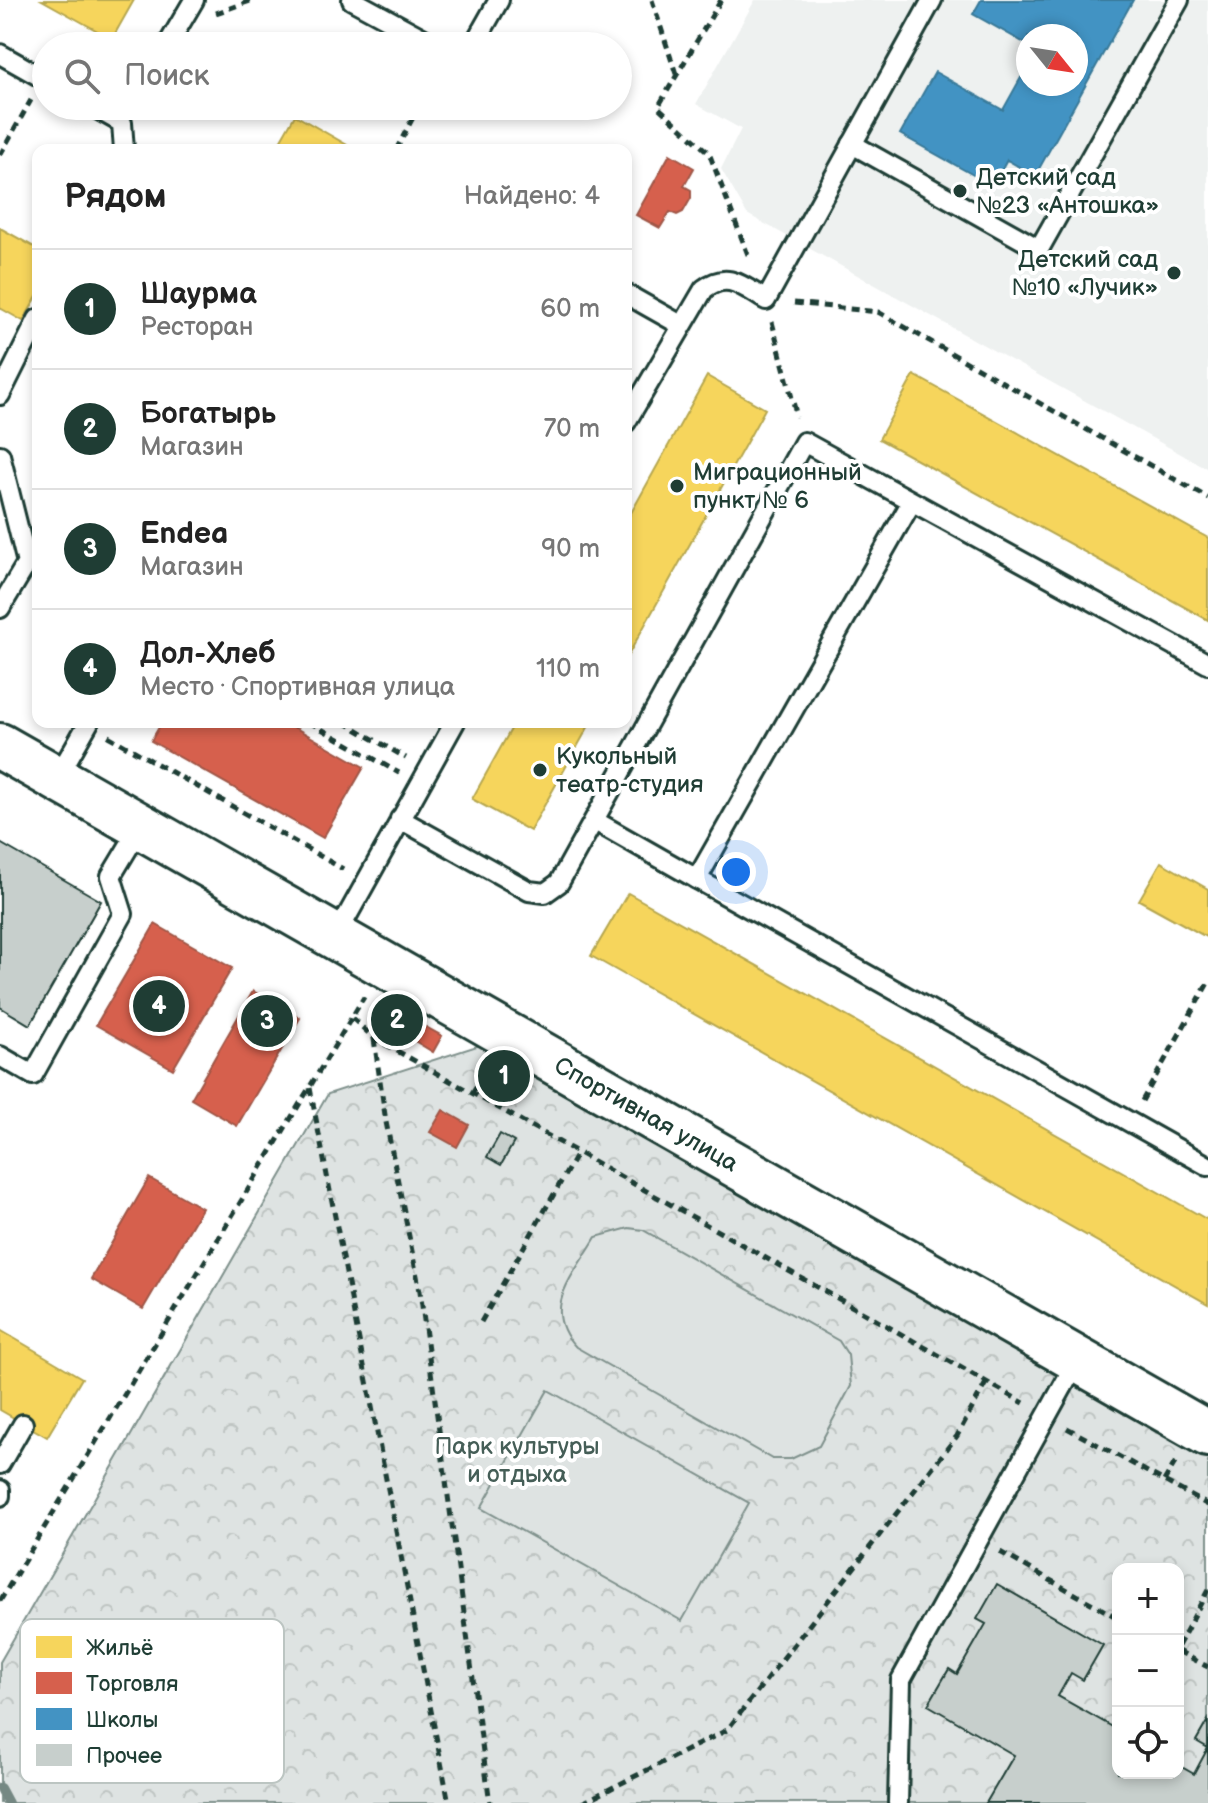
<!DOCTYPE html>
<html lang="ru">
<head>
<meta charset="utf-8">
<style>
	:root { --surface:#fff; --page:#f6f6f6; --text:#222; --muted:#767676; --line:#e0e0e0; --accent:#1f3d34 }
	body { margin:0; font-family:"Balsamiq Sans",sans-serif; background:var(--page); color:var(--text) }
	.controls { position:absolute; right:24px; bottom:24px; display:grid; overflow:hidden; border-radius:16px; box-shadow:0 4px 12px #0003 }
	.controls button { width:72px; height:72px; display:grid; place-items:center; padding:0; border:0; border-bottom:2px solid var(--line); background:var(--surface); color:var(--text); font:40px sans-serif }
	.compass { position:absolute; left:1016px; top:24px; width:72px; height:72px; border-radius:50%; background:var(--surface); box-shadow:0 4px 12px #0003; rotate:120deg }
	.you { position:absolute; left:736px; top:872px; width:28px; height:28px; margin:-20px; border:6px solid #fff; border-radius:50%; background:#1a73e8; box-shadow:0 0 0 12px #1a73e833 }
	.badge { display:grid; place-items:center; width:52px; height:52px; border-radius:50%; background:var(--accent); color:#fff; font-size:26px; font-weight:700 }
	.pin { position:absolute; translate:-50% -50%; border:4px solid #fff; box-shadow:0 2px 8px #0006 }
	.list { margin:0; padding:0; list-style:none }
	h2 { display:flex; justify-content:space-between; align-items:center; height:104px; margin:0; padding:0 32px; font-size:34px }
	h2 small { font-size:26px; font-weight:400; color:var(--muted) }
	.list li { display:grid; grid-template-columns:52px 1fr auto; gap:24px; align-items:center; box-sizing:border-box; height:120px; padding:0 32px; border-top:2px solid var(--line) }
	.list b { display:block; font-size:30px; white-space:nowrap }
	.list p { margin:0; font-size:26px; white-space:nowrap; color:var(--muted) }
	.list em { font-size:26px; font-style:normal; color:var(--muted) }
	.icon { flex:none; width:44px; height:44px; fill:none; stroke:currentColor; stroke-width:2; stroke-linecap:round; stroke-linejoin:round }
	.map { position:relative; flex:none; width:1208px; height:1803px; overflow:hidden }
	.search { position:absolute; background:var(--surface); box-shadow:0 4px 12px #0003; left:32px; top:32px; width:600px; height:88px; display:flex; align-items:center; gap:20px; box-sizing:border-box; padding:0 28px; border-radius:44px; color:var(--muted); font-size:30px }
	.panel { position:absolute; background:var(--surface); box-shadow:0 4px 12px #0003; left:32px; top:144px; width:600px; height:584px; border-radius:16px }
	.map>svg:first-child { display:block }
	.built { fill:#eef1f0; fill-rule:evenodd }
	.park { fill:url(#park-crowns); stroke:#7e908b; stroke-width:2; fill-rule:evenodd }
	.pitch { fill:#dee3e2; stroke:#7e908b; stroke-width:2 }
	.homes { fill:#f6d55c; stroke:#b6a750; stroke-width:2 }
	.shops { fill:#d6604d; stroke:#9f5646; stroke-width:2 }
	.schools { fill:#4393c3; stroke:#387998; stroke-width:2 }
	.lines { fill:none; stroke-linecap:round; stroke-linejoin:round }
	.stream { stroke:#758883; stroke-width:10 }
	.building { fill:#c7cfcc; stroke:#1f3d34; stroke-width:2 }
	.lane-casing { stroke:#1f3d34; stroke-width:24 }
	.secondary-casing { stroke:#1f3d34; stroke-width:50 }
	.path { stroke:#1f3d34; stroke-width:5; stroke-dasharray:8 6; stroke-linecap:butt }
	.lane { stroke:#fff; stroke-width:18 }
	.secondary { stroke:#fff; stroke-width:44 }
	.poi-dot { fill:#1f3d34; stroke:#fff; stroke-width:3 }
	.labels { text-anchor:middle; stroke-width:8; stroke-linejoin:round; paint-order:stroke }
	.poi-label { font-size:24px; fill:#1f3d34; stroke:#fff; text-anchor:start }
	.street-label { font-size:24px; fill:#1f3d34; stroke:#fff }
	.park-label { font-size:24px; fill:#455e57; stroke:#fff }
	.key { fill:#fff; stroke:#bcc5c2; stroke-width:2 }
	.key-label { font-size:22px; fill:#1f3d34 }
</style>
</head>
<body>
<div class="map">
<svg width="1208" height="1803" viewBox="0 0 1208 1803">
	<defs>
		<pattern id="park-crowns" width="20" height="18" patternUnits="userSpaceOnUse" patternTransform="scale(2)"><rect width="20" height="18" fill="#dee3e2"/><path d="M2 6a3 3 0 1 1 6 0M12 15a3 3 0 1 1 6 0" fill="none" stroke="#bec4c2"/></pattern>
	</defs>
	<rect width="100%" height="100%" fill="#fff"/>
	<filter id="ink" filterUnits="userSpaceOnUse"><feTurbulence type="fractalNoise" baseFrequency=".0125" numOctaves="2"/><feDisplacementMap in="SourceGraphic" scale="16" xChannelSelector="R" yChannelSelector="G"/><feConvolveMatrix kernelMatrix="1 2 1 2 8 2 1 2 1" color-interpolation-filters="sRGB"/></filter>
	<g filter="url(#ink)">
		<path class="built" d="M755,0H1208V469L747,214L721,169L741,129L696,104ZM1028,36H1076V84H1028Z"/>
		<path class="park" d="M480,1045L1208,1455V1803H0V1662L328,1094ZM1118,1569H1178V1773H1118Z"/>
		<g class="pitch">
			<path d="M629,1228L643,1230L839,1341L848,1355L851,1386L819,1446L791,1459H772L576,1347C539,1308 574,1275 596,1237Z"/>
			<path d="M548,1390L749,1503L682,1621L481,1508Z"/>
		</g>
		<g class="homes">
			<path d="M42,0H134L112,39Z"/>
			<path d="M295,115L354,149L353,150H275Z"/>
			<path d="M0,228L38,249V295L23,321L0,308Z"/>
			<path d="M914,375L1208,538V620L879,439Z"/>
			<path d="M707,376L765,409L626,659V522Z"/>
			<path d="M515,722H591L530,831L472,799Z"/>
			<path d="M1161,862L1208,889V938L1139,900Z"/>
			<path d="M628,893L1208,1220V1304L591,956Z"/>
			<path d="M0,1330L82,1378L47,1437L0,1410Z"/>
		</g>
		<g class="shops">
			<path d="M670,154L694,168L684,186L691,190V198L683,212L677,215L670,212L660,228L636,215Z"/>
			<path d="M162,722H285L364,767L323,838L151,741Z"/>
			<path d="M155,924L232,968L173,1069L96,1025Z"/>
			<path d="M253,991L300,1018L237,1126L191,1099Z"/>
			<path d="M391,1007L410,1018L402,1033L383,1022Z"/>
			<path d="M417,1022L442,1036L433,1052L408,1037Z"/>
			<path d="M501,1059L520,1069L506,1093L488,1082Z"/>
			<path d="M443,1110L469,1125L457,1147L430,1132Z"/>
			<path d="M149,1178L202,1208L143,1309L91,1279Z"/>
		</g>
		<path class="schools" d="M981,0H1133L1035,176L1007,160L993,186L900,134L935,72L1003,110L1028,65V84H1076V36H1028V45L973,14Z"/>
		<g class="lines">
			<path class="stream" d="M0,1788L8,1803"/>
		</g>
		<g class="building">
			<path d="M0,843L101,901L30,1025L0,1007Z"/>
			<path d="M500,1134L514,1142L501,1165L487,1157Z"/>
			<path d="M997,1584L1103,1645L1083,1680L1071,1673L1058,1696L1118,1730V1773H1178V1765L1194,1774L1208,1748L1196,1741L1208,1720V1803H986L1014,1755L928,1705L949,1669L957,1674L986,1624L977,1619Z"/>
		</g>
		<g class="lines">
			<g class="lane-casing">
				<g id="lane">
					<path d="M352,0L437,46"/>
					<path d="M167,46L194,0"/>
					<path d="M473,46L499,0"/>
					<path d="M0,54L46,80"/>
					<path d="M92,106L122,123L124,150"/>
					<path d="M852,144L1039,249L1179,0"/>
					<path d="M626,294L681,325"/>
					<path d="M0,395L38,319"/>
					<path d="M626,422L704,289C728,271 742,286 766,300L932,0"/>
					<path d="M0,455L27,563L0,608"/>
					<path d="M911,503L697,879L1208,1166"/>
					<path d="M57,778L89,722"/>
					<path d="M400,819L529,891L545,893L559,883L804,442L1208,664"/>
					<path d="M595,821L697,879"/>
					<path d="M336,936L455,722"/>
					<path d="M0,1056L33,1075L123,914L111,876L141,826"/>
					<path d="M0,1464L23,1424"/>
					<path d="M0,1490V1496"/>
					<path d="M898,1803L901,1680L1078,1359"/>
				</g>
			</g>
			<g class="secondary-casing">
				<g id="secondary">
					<path id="s1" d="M0,746L1208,1434"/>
				</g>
			</g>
			<g class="path">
				<path d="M652,0L676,74"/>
				<path d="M721,0L658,107L709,153L750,260"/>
				<path d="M216,13L253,0"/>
				<path d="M396,150L419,106"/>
				<path d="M0,155L31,100"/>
				<path d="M794,303L878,312L1208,498"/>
				<path d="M772,322L797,417"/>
				<path d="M309,722L399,773"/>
				<path d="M344,722L406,758"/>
				<path d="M293,727L296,722"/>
				<path d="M108,736L343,869"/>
				<path d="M352,1018L374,1038L1024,1403"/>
				<path d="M374,1039L386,1122L420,1291L490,1803"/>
				<path d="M310,1088L449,1803"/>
				<path d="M472,1093L488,1067"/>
				<path d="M1142,1101L1208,983"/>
				<path d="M481,1322L578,1152"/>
				<path d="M1067,1428L1208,1505"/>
				<path d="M1164,1481L1176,1461"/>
				<path d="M1000,1552L1118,1618"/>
				<path d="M0,1601L364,997"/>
				<path d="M1178,1646L1208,1590"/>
				<path d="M1178,1651L1208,1667"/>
				<path d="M582,1803L727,1730L957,1436L987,1381"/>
			</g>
			<use href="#lane" class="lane"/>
			<use href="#secondary" class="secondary"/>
		</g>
	</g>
	<g class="poi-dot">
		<circle cx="960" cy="191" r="8"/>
		<circle cx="1174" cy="273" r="8"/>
		<circle cx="677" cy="486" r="8"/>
		<circle cx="540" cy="770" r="8"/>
	</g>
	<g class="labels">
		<g class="poi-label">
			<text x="976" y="185">Детский сад<tspan x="976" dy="28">№23 «Антошка»</tspan></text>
			<text x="1158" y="267" text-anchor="end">Детский сад<tspan x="1158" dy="28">№10 «Лучик»</tspan></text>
			<text x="693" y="480">Миграционный<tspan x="693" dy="28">пункт № 6</tspan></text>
			<text x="556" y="764">Кукольный<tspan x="556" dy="28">театр-студия</tspan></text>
		</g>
		<g class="street-label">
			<text dy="8" stroke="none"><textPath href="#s1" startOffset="744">Спортивная улица</textPath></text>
		</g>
		<g class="park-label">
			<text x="517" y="1454">Парк культуры<tspan x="517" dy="28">и отдыха</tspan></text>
		</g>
	</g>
	<rect x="20" y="1619" width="264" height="164" rx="12" class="key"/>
	<rect x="36" y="1636" width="36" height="22" fill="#f6d55c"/>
	<rect x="36" y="1672" width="36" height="22" fill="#d6604d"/>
	<rect x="36" y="1708" width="36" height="22" fill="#4393c3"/>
	<rect x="36" y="1744" width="36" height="22" fill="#c7cfcc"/>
	<g class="key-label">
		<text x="86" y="1655">Жильё</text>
		<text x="86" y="1691">Торговля</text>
		<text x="86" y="1727">Школы</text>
		<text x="86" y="1763">Прочее</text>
	</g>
</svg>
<div class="controls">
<button>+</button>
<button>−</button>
<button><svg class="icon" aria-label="locate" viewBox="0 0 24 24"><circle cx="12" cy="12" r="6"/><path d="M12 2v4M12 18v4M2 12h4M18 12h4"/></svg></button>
</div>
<svg class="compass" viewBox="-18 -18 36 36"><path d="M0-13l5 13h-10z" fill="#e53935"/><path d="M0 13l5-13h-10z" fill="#767676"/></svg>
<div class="you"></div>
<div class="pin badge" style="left:504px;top:1076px">1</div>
<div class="pin badge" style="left:397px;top:1020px">2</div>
<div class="pin badge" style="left:267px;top:1021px">3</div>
<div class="pin badge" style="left:159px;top:1006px">4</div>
<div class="search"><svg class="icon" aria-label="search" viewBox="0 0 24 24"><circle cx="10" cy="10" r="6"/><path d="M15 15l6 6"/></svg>Поиск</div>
<section class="panel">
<h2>Рядом<small>Найдено: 4</small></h2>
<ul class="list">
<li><span class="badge">1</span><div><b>Шаурма</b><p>Ресторан</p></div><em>60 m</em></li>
<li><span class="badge">2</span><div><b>Богатырь</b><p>Магазин</p></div><em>70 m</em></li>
<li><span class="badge">3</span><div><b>Endea</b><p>Магазин</p></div><em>90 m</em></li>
<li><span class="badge">4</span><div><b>Дол-Хлеб</b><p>Место · Спортивная улица</p></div><em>110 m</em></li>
</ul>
</section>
</div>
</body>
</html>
